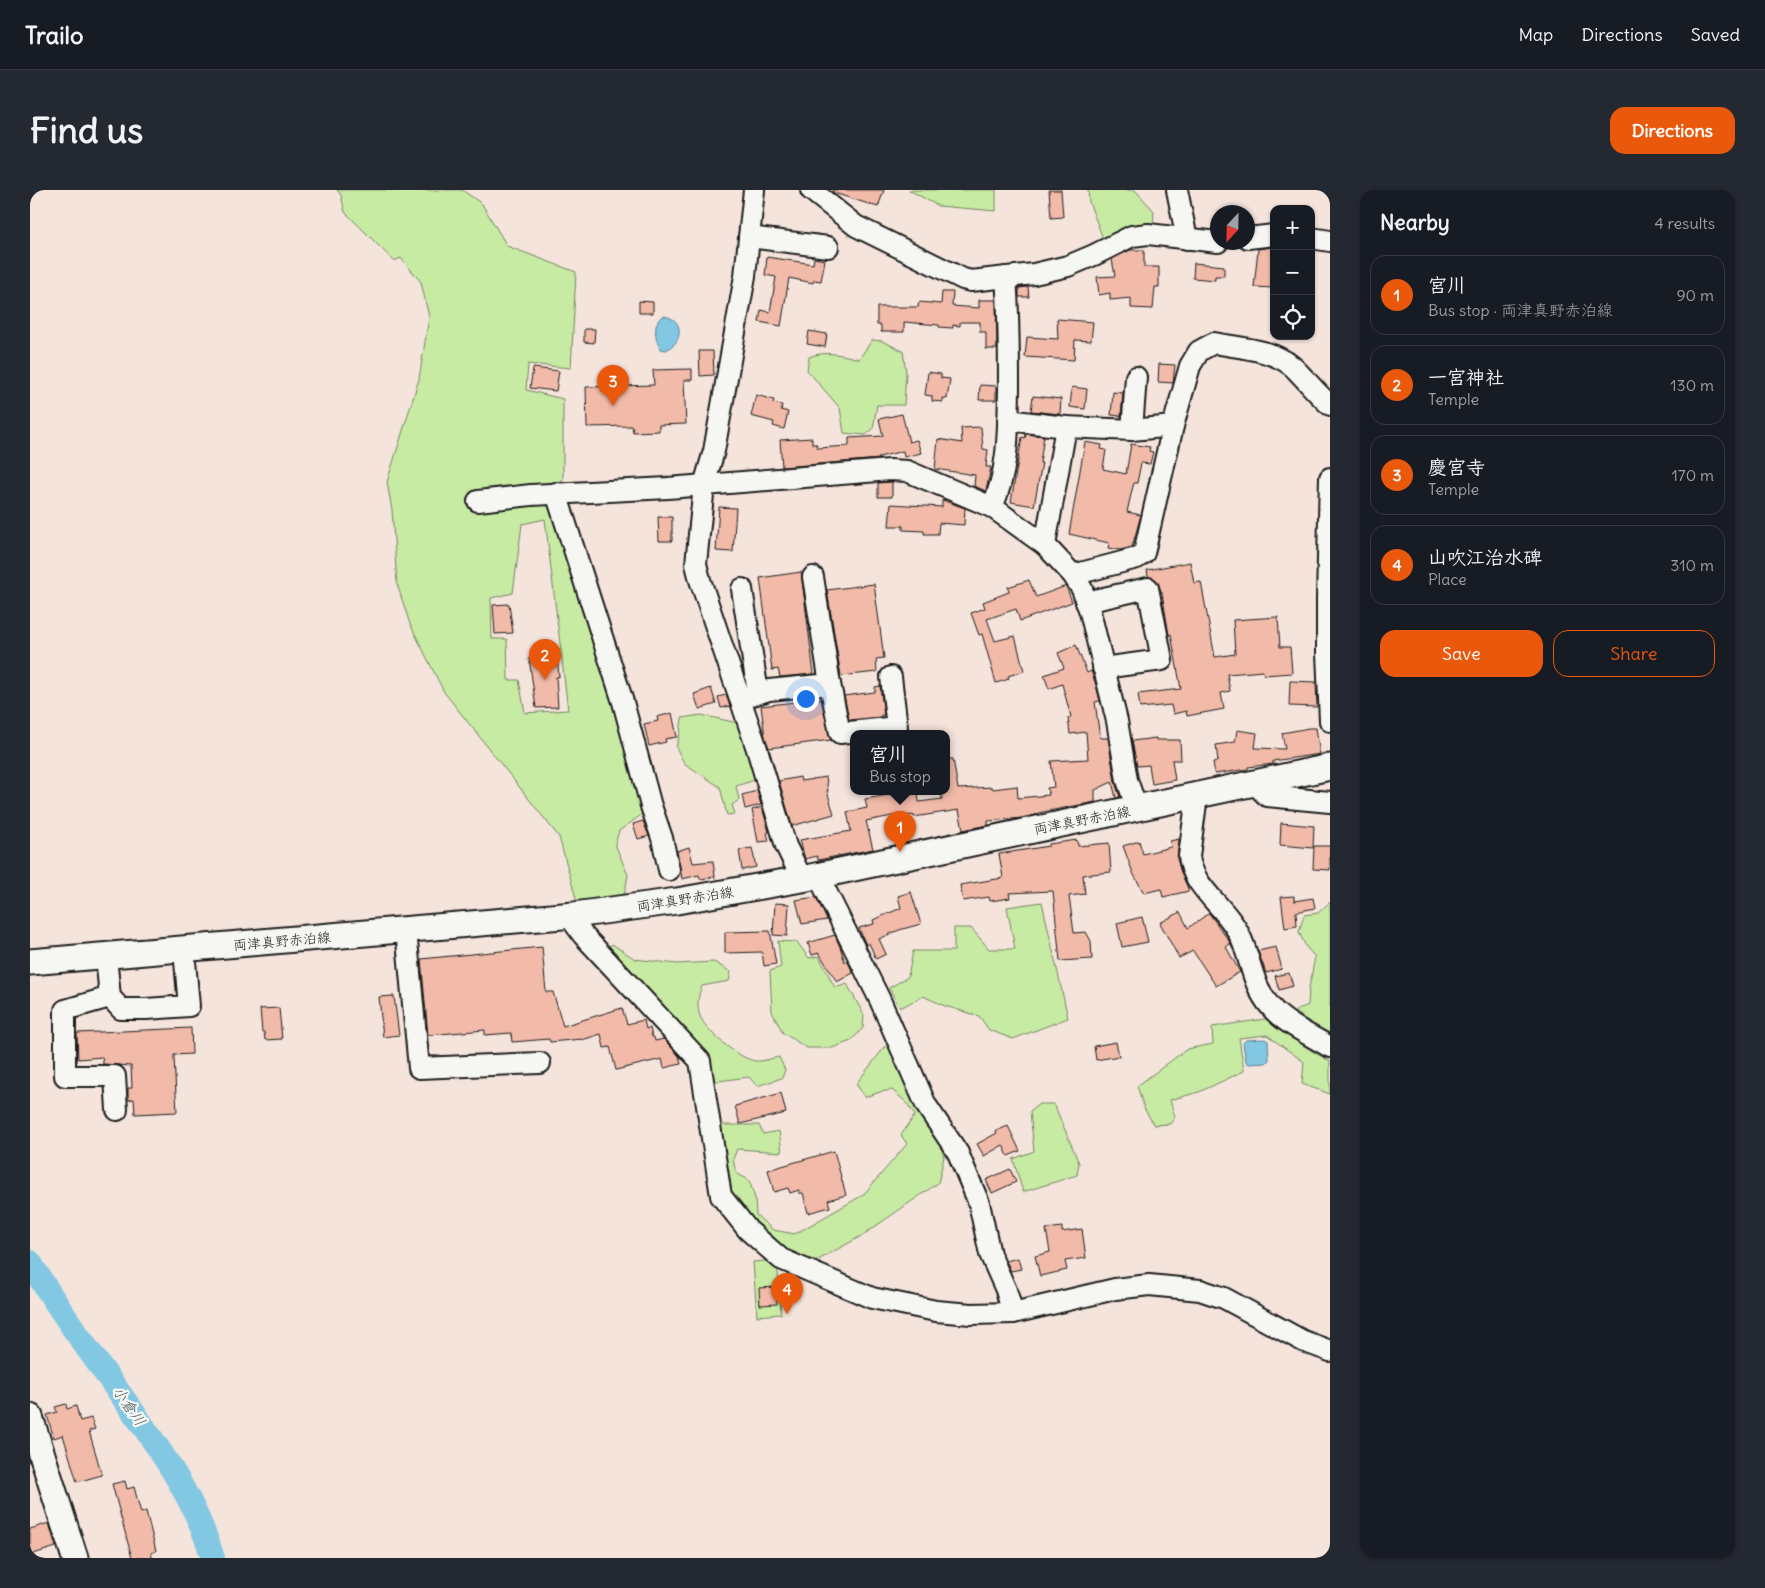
<!DOCTYPE html>
<html lang="en">
<head>
<meta charset="utf-8">
<style>
	:root { --surface:#171b24; --page:#242831; --text:#f1f3f6; --muted:#9ea1a6; --line:#363941; --accent:#ea580c }
	body { margin:0; font-family:Delius,"Klee One",sans-serif; background:var(--page); color:var(--text) }
	.controls { position:absolute; right:15px; top:15px; display:grid; overflow:hidden; border-radius:10px; box-shadow:0 1px 4px #0004 }
	.controls button { width:45px; height:45px; display:grid; place-items:center; padding:0; border:0; border-bottom:1px solid var(--line); background:var(--surface); color:var(--text); font:25px sans-serif }
	.compass { position:absolute; left:1180px; top:15px; width:45px; height:45px; border-radius:50%; background:var(--surface); box-shadow:0 1px 4px #0004; rotate:202deg }
	.you { position:absolute; left:775px; top:508px; width:18px; height:18px; margin:-12px; border:4px solid #fff; border-radius:50%; background:#1a73e8; box-shadow:0 0 0 8px #1a73e833 }
	.badge { display:grid; place-items:center; width:32px; height:32px; border-radius:50%; background:var(--accent); color:#fff; font-size:16px; font-weight:700 }
	.pin { position:absolute; translate:-50% -41px; filter:drop-shadow(0 1px 2px #0008) }
	.pin::after { content:''; position:absolute; top:26px; width:18px; height:15px; background:inherit; clip-path:polygon(0 0,100% 0,50% 100%) }
	.popup { position:absolute; left:820px; top:540px; width:100px; height:65px; box-sizing:border-box; display:grid; place-content:center; border-radius:10px; background:var(--surface); filter:drop-shadow(0 1px 4px #0005); font-size:16px; white-space:nowrap; color:var(--muted) }
	.popup b { font-size:19px; color:var(--text) }
	.popup::after { content:''; position:absolute; left:50%; top:100%; margin-left:-10px; border:10px solid transparent; border-top-color:var(--surface) }
	.list { margin:0; padding:0; list-style:none }
	h2 { display:flex; justify-content:space-between; align-items:center; height:65px; margin:0; padding:0 20px; font-size:21px }
	h2 small { font-size:16px; font-weight:400; color:var(--muted) }
	.list li { display:grid; grid-template-columns:32px 1fr auto; gap:15px; align-items:center; box-sizing:border-box; height:80px; margin:0 10px 10px; padding:0 10px; border:1px solid var(--line); border-radius:15px }
	.list b { display:block; font-size:19px; white-space:nowrap }
	.list p { margin:0; font-size:16px; white-space:nowrap; color:var(--muted) }
	.list em { font-size:16px; font-style:normal; color:var(--muted) }
	.actions { display:flex; gap:10px; padding:15px 20px }
	.actions a { flex:1; padding:11px 0; border:1px solid var(--accent); border-radius:15px; text-align:center; font-size:18px; color:var(--accent) }
	.actions .main { background:var(--accent); color:#fff }
	.icon { flex:none; width:28px; height:28px; fill:none; stroke:currentColor; stroke-width:2; stroke-linecap:round; stroke-linejoin:round }
	.map { position:relative; flex:none; width:1300px; height:1368px; overflow:hidden; border-radius:15px }
	header { display:flex; align-items:center; gap:30px; box-sizing:border-box; height:70px; padding:0 25px; background:var(--surface); border-bottom:1px solid var(--line) }
	header strong { font-size:24px }
	nav { display:flex; gap:28px; margin-inline-start:auto; font-size:18px }
	.intro { display:flex; align-items:center; justify-content:space-between; box-sizing:border-box; height:120px; padding:0 30px }
	h1 { margin:0; font-size:35px }
	.button { padding:12px 22px; border-radius:15px; background:var(--accent); color:#fff; font-size:18px; font-weight:700 }
	main { display:flex; gap:30px; padding:0 30px }
	aside { flex:1; background:var(--surface); border-radius:15px; box-shadow:0 1px 4px #0004 }
	.map>svg:first-child { display:block }
	.green { fill:#c8eba4; stroke:#728460; fill-rule:evenodd }
	.water { fill:#82c8e3; stroke:#598393 }
	.lines { fill:none; stroke-linecap:round; stroke-linejoin:round }
	.river { stroke:#82c8e3; stroke-width:24 }
	.building { fill:#f2baa8; stroke:#1c1c1c }
	.minor-casing { stroke:#1c1c1c; stroke-width:24 }
	.major-casing { stroke:#1c1c1c; stroke-width:29 }
	.minor { stroke:#f6f6f2; stroke-width:20 }
	.major { stroke:#f6f6f2; stroke-width:25 }
	.labels { text-anchor:middle; stroke-width:4.5; stroke-linejoin:round; paint-order:stroke }
	.street-label { font-size:14px; fill:#1c1c1c; stroke:#f6f6f2 }
	.water-label { font-size:15px; font-style:italic; fill:#405862; stroke:#f6f6f2 }
</style>
</head>
<body>
<header>
<strong>Trailo</strong>
<nav><a>Map</a><a>Directions</a><a>Saved</a></nav>
</header>
<div class="intro"><h1>Find us</h1><a class="button">Directions</a></div>
<main>
<div class="map">
<svg width="1300" height="1368" viewBox="0 0 1300 1368">
	<rect width="100%" height="100%" fill="#f5e4dc"/>
	<filter id="ink" filterUnits="userSpaceOnUse"><feTurbulence type="fractalNoise" baseFrequency=".02" numOctaves="2"/><feDisplacementMap in="SourceGraphic" scale="10" xChannelSelector="R" yChannelSelector="G"/><feConvolveMatrix kernelMatrix="1 2 1 2 8 2 1 2 1" color-interpolation-filters="sRGB"/></filter>
	<g filter="url(#ink)">
		<g class="green">
			<path d="M307,0H432L452,14L477,56L546,82L541,178L498,174L496,200L533,209V290L517,298L546,391L570,476L587,525L614,623L589,641L585,654L598,685L594,706L547,712L529,647L414,502L380,434L367,394L362,320L357,292L389,189L399,127L391,92L371,68L364,71L315,22L311,5ZM515,329L538,520L495,523L489,490H478L477,449H462L461,408L483,403L492,334Z"/>
			<path d="M879,0H966V21L908,16Z"/>
			<path d="M1058,0H1105L1124,21L1123,36L1075,54L1059,12Z"/>
			<path d="M842,150L852,151L873,161L876,182L874,215H847L843,239L836,245L814,243L810,218L777,180L779,167C795,160 813,165 829,169Z"/>
			<path d="M671,525L708,533L728,589L706,596L709,610L702,615L705,624L697,625L690,597L654,573L646,557L650,544L652,528Z"/>
			<path d="M1012,712L1038,828L983,849L959,840L949,826L915,816L893,806L870,818L859,798L878,787L883,761H924V738H941L959,759H985L977,717Z"/>
			<path d="M1300,712V843L1280,833L1265,821L1278,815L1279,798L1285,767L1276,757L1269,742L1274,725L1288,723Z"/>
			<path d="M748,751L767,752L779,768L789,766L805,798L817,794L834,825L833,838L821,851L802,858H777L753,843L742,822L740,781L751,777Z"/>
			<path d="M582,754L605,769L647,774L684,772L701,782L699,791L672,796C668,805 667,814 669,823C673,840 708,868 725,871C732,872 742,868 749,867L755,880L752,888L727,896L719,887L680,892L576,759Z"/>
			<path d="M1235,829L1285,863L1300,871V904L1272,894L1274,872L1237,845L1209,848L1214,881L1169,902L1140,910L1145,927L1140,934L1124,935L1114,918L1107,896L1157,859L1183,854L1182,837Z"/>
			<path d="M861,849L908,944L914,967L908,993L833,1045L781,1074L754,1065L721,1037L696,1000L688,935H729L733,944L749,941L752,962L707,959L703,969L706,983L719,990L725,1008L726,1025L743,1040L765,1044L833,1005L877,954L871,945L885,925L876,912L862,900L850,902L835,907L826,894Z"/>
			<path d="M1009,914H1024L1049,973L1047,985L993,1002L983,969L1004,961L1000,921Z"/>
			<path d="M747,1070L751,1124L727,1126L723,1072Z"/>
		</g>
		<g class="water">
			<path d="M634,126C655,129 653,153 636,160L630,159C625,149 622,131 634,126Z"/>
			<path d="M1235,849L1238,851L1239,870L1236,873L1219,874L1216,872L1213,853L1216,850Z"/>
		</g>
		<g class="lines">
			<path class="river" d="M0,1072C30,1122 65,1169 99,1216C134,1265 165,1310 183,1368"/>
		</g>
		<g class="building">
			<path d="M802,0H854L848,17L804,3Z"/>
			<path d="M1019,0H1031L1033,27L1021,28Z"/>
			<path d="M1244,57V98L1224,97L1228,59Z"/>
			<path d="M1100,60H1114V77H1129V97H1125L1123,119L1101,118V108L1080,110V103L1069,105L1067,87L1085,86L1082,69Z"/>
			<path d="M737,67L783,74L784,68L795,70L791,91L784,90L783,93L759,88L751,136L729,132L731,120L740,122L746,87L735,85Z"/>
			<path d="M1164,73L1194,76V86H1185V90L1163,88Z"/>
			<path d="M998,97L999,107H989V98Z"/>
			<path d="M912,102H923L922,116L949,118V110H966L967,159H956V142H950V132H930V136L923,135V138L909,137V135L874,132V142H851V135H847V117H888L889,112L911,114Z"/>
			<path d="M609,111L623,112V123H609Z"/>
			<path d="M1027,129L1063,132L1061,151L1045,150L1044,170L995,167L997,147L1028,149Z"/>
			<path d="M554,139H565L564,153L554,152Z"/>
			<path d="M779,141L797,144L795,157L777,154Z"/>
			<path d="M669,161H683L684,185L670,186Z"/>
			<path d="M1129,174L1145,175L1143,193L1128,192Z"/>
			<path d="M503,178L529,181L526,201L500,198Z"/>
			<path d="M662,179V190H654L656,234L629,235V241L603,242L602,236L557,237L556,197L624,195L623,180Z"/>
			<path d="M898,182L911,184V188L920,189L917,209L913,208V212L902,211V206L895,205Z"/>
			<path d="M950,195L966,196V210H949Z"/>
			<path d="M1042,197L1057,199L1055,219L1040,217Z"/>
			<path d="M1083,202L1093,203L1091,226L1081,225Z"/>
			<path d="M726,205L744,210L743,213L752,215L751,220L758,222L754,239L743,236L744,232L721,226Z"/>
			<path d="M1003,206L1031,209L1030,224L1001,221Z"/>
			<path d="M872,224L879,252L887,250L891,263L874,267L873,261L849,267V269L752,277L750,250L782,248V254H787V258L819,256V248L853,246L849,229Z"/>
			<path d="M951,237L953,259L958,260L956,277H961L956,301L944,296L945,285L905,279L908,249L932,253L931,238Z"/>
			<path d="M996,244L1014,246L1010,273H1012L1004,316L981,312L992,247L995,248Z"/>
			<path d="M1055,252L1072,255L1071,259L1076,260L1073,279L1096,284L1101,254L1120,257L1119,261L1123,262L1120,274L1111,273L1107,293H1104L1102,300L1097,322L1111,325L1102,357L1090,360L1078,358L1079,353L1039,344Z"/>
			<path d="M862,292V307H848V293Z"/>
			<path d="M912,310L935,318L934,335L909,333L908,344H894V341L873,340V336H859L861,314L912,317Z"/>
			<path d="M689,317L706,318L703,362L686,361Z"/>
			<path d="M628,327H642V351H629Z"/>
			<path d="M1160,372L1164,393L1171,392L1185,467L1205,464L1203,430L1248,427L1250,457H1260L1262,483L1234,485L1233,481L1197,484L1200,501L1191,503L1194,519L1157,526L1156,521L1143,524L1141,515L1110,518L1108,504L1151,499L1141,444L1139,445L1132,403L1127,391L1118,386L1117,380Z"/>
			<path d="M771,382L784,484L750,487L748,479L742,480L730,388Z"/>
			<path d="M999,390L1006,407L1036,396L1042,412L990,431L986,419L957,429L965,451L985,446L994,481L978,486L979,489L966,493L952,444L949,445L941,423L955,418L953,412L979,402L978,397Z"/>
			<path d="M844,394L854,468L846,469L847,482L811,486L797,400Z"/>
			<path d="M479,414L483,443L465,444L463,415Z"/>
			<path d="M1046,455L1057,483L1061,481L1066,495L1070,511L1065,512L1070,548H1078L1085,592L1090,607L1086,608L1082,592L1065,600V612L1008,623L1009,624L992,628L958,631V635L933,640L929,620L884,627L883,625L873,627V624L836,631L843,659L788,670L787,666L775,669L770,650L821,641L817,622L837,618L835,609L864,604L865,607L888,603L889,612L912,609L911,601H916V569H923L928,599L962,597L963,599L987,596L988,608L1019,605L1017,598L1024,597L1021,571L1058,569L1056,542L1040,544L1038,528L1041,527L1032,494L1019,499L1014,485L1034,478L1028,463Z"/>
			<path d="M518,461L519,466H527L529,487H526L528,517L506,518L499,468L506,467V462Z"/>
			<path d="M1260,491L1286,492L1287,517L1259,516Z"/>
			<path d="M850,496L854,525H851V527L819,530L814,506L845,502V497Z"/>
			<path d="M681,498L686,514L669,519L664,504Z"/>
			<path d="M696,505L700,516L691,518L688,507Z"/>
			<path d="M791,509L801,550L739,558L735,547L731,516Z"/>
			<path d="M642,523L647,547L635,549L636,552L619,556L614,534L628,531L627,527Z"/>
			<path d="M1279,538H1286L1290,564L1243,571V574L1218,577V579L1185,584L1183,572L1188,571L1186,555L1205,552L1207,540L1227,543L1225,558L1255,559L1252,543Z"/>
			<path d="M1126,548V550H1150L1151,570H1142L1145,590L1122,594L1119,575L1107,576L1102,551Z"/>
			<path d="M770,587L771,591L796,587L798,601H797L804,624L762,636L749,591Z"/>
			<path d="M727,601L731,615L715,619L712,605Z"/>
			<path d="M732,617L739,642L737,643L739,651L728,652L722,620Z"/>
			<path d="M613,631L619,646L608,649L603,634Z"/>
			<path d="M1251,633L1284,636L1283,658L1250,655Z"/>
			<path d="M1149,649L1147,669L1151,682L1159,701L1133,707L1131,699L1114,703L1103,683L1093,656L1109,651L1113,664L1141,657L1140,651Z"/>
			<path d="M1047,650L1048,656L1079,653L1081,682L1053,685L1055,704L1039,706L1044,743L1056,742L1061,751L1062,769L1030,771L1023,701L979,703L980,708L960,711L959,707L933,711L930,695L973,688L969,664L1019,656V654Z"/>
			<path d="M1284,656H1300V680L1283,679Z"/>
			<path d="M659,657L663,673L683,671L685,687L670,689L669,685L652,689L647,661Z"/>
			<path d="M722,658L726,677L712,680L709,660Z"/>
			<path d="M881,702L891,734L869,740L849,749L856,764L846,769L839,753L836,755L829,738L844,734L843,730L871,718L868,706Z"/>
			<path d="M1264,706V711L1283,708L1285,718L1266,722L1267,736L1255,738L1251,707Z"/>
			<path d="M786,707L797,730L772,734L766,710Z"/>
			<path d="M745,713L759,714L757,746L743,745Z"/>
			<path d="M1150,722L1158,738L1179,723L1199,751L1200,754L1196,757L1210,782L1186,796L1163,761L1149,768L1130,733Z"/>
			<path d="M1112,727L1118,752L1092,757L1087,733Z"/>
			<path d="M740,741L746,774L734,776L732,762L695,763V742Z"/>
			<path d="M805,745L810,757L815,772L817,770L823,783L807,792L789,763L782,765L778,753Z"/>
			<path d="M512,757L516,802H523L533,836L592,818L597,834L614,830L616,839L620,838L622,847H624L625,851L634,849L649,866L651,874L634,878L632,869L586,880L580,857L574,858L571,844L552,850V849L520,852L519,849L482,852L481,843L455,845V840L398,845L391,769Z"/>
			<path d="M1246,757L1252,779L1236,783L1228,761Z"/>
			<path d="M1259,783L1263,796L1249,800L1245,786Z"/>
			<path d="M364,806L369,845L353,847L349,807Z"/>
			<path d="M249,818L252,849L235,850L234,842H232L230,819Z"/>
			<path d="M161,838L162,864L144,865V868L147,922L105,924L104,909L98,910V898H102L101,876L73,874L72,867L48,869L47,843Z"/>
			<path d="M1086,852L1089,866L1066,870L1064,856Z"/>
			<path d="M751,903L756,923L710,934L705,916Z"/>
			<path d="M978,936L990,961L978,966L973,955L954,966L947,954L967,943L966,941Z"/>
			<path d="M804,961L816,1005L798,1010L800,1017L778,1023L773,1003H769V1000L760,1003L758,998L744,1002L738,980Z"/>
			<path d="M980,979L986,992L962,1003L956,990Z"/>
			<path d="M1032,1037V1042L1052,1039L1056,1068L1035,1071L1037,1080L1010,1086L1005,1066L1020,1062L1016,1039Z"/>
			<path d="M988,1068L991,1079L981,1081L976,1071Z"/>
			<path d="M746,1097L747,1114L730,1115L729,1098Z"/>
			<path d="M36,1214L37,1219L46,1216L50,1231L61,1228L65,1239L59,1241L72,1285L47,1292L33,1245L24,1248L17,1225L27,1222L25,1217Z"/>
			<path d="M95,1291L97,1299L104,1297L111,1323L116,1321L126,1361L121,1363L123,1368H102L82,1294Z"/>
			<path d="M19,1333L26,1357L0,1365V1339Z"/>
		</g>
		<g class="lines">
			<g class="minor-casing">
				<g id="minor">
					<path d="M724,0L715,86L684,261L674,295L666,374L670,390L727,559L756,656L772,689"/>
					<path d="M781,0L826,36L933,89L941,91L1004,84L1038,76L1064,65L1102,46L1118,44L1188,52"/>
					<path d="M1147,0L1157,49"/>
					<path d="M719,47L798,57"/>
					<path d="M1218,48L1244,45"/>
					<path d="M1281,48L1300,51"/>
					<path d="M978,230L1036,237L1015,355"/>
					<path d="M1036,237L1102,240L1143,236"/>
					<path d="M1102,240L1106,187"/>
					<path d="M1300,288L1297,409V463L1300,531"/>
					<path d="M526,303L593,512L621,616L632,648L639,680"/>
					<path d="M448,311L501,305L638,298L860,280L877,281L962,317L1015,355L1043,385L1052,399L1060,422L1087,531L1097,590L1107,619"/>
					<path d="M962,317C979,281 978,238 979,199C979,162 979,125 976,87"/>
					<path d="M1043,385L1107,368L1114,363L1143,236L1160,176L1169,161L1184,153C1210,158 1241,159 1262,176C1275,188 1286,203 1300,215"/>
					<path d="M712,399L728,503"/>
					<path d="M1056,412L1118,398L1132,470L1073,478"/>
					<path d="M800,494L810,543L867,537L861,487"/>
					<path d="M710,509L739,500L800,494L783,387"/>
					<path d="M1230,593L1232,601L1237,606L1300,612"/>
					<path d="M1167,606L1159,666C1162,698 1197,717 1210,746C1221,769 1222,795 1240,816C1253,833 1282,846 1300,857"/>
					<path d="M788,685L850,810L896,915L928,963L949,1013L960,1064L976,1100L983,1123"/>
					<path d="M544,725L545,734L553,745L670,871L691,1006L718,1040L751,1069L842,1108L906,1121L941,1124L983,1123L1085,1099L1119,1095L1170,1100L1194,1108L1273,1151L1300,1161"/>
					<path d="M376,740L389,878L510,873"/>
					<path d="M76,766L80,807L91,819H116L159,816L154,760"/>
					<path d="M80,807L35,820V886H85L87,920"/>
				</g>
			</g>
			<g class="major-casing">
				<g id="major">
					<path d="M0,772L544,725L647,711L772,689L1300,577"/>
					<path d="M0,1227L45,1368"/>
				</g>
			</g>
			<use href="#minor" class="minor"/>
			<use href="#major" class="major"/>
		</g>
	</g>
	<g class="labels">
		<g class="street-label">
			<text transform="translate(1052 630) rotate(-11)" y="5">両津真野赤泊線</text>
			<text transform="translate(655 709) rotate(-9)" y="5">両津真野赤泊線</text>
			<text transform="translate(252 751) rotate(-5)" y="5">両津真野赤泊線</text>
		</g>
		<g class="water-label">
			<text transform="translate(99 1216) rotate(55)" y="5">小倉川</text>
		</g>
	</g>
</svg>
<div class="controls">
<button>+</button>
<button>−</button>
<button><svg class="icon" aria-label="locate" viewBox="0 0 24 24"><circle cx="12" cy="12" r="6"/><path d="M12 2v4M12 18v4M2 12h4M18 12h4"/></svg></button>
</div>
<svg class="compass" viewBox="-18 -18 36 36"><path d="M0-13l5 13h-10z" fill="#e53935"/><path d="M0 13l5-13h-10z" fill="#9ea1a6"/></svg>
<div class="you"></div>
<div class="pin badge" style="left:870px;top:662px">1</div>
<div class="popup"><b>宮川</b>Bus stop</div>
<div class="pin badge" style="left:515px;top:490px">2</div>
<div class="pin badge" style="left:583px;top:216px">3</div>
<div class="pin badge" style="left:757px;top:1124px">4</div>
</div>
<aside>
<h2>Nearby<small>4 results</small></h2>
<ul class="list">
<li><span class="badge">1</span><div><b>宮川</b><p>Bus stop · 両津真野赤泊線</p></div><em>90 m</em></li>
<li><span class="badge">2</span><div><b>一宮神社</b><p>Temple</p></div><em>130 m</em></li>
<li><span class="badge">3</span><div><b>慶宮寺</b><p>Temple</p></div><em>170 m</em></li>
<li><span class="badge">4</span><div><b>山吹江治水碑</b><p>Place</p></div><em>310 m</em></li>
</ul>
<div class="actions"><a class="main">Save</a><a>Share</a></div>
</aside>
</main>
</body>
</html>
